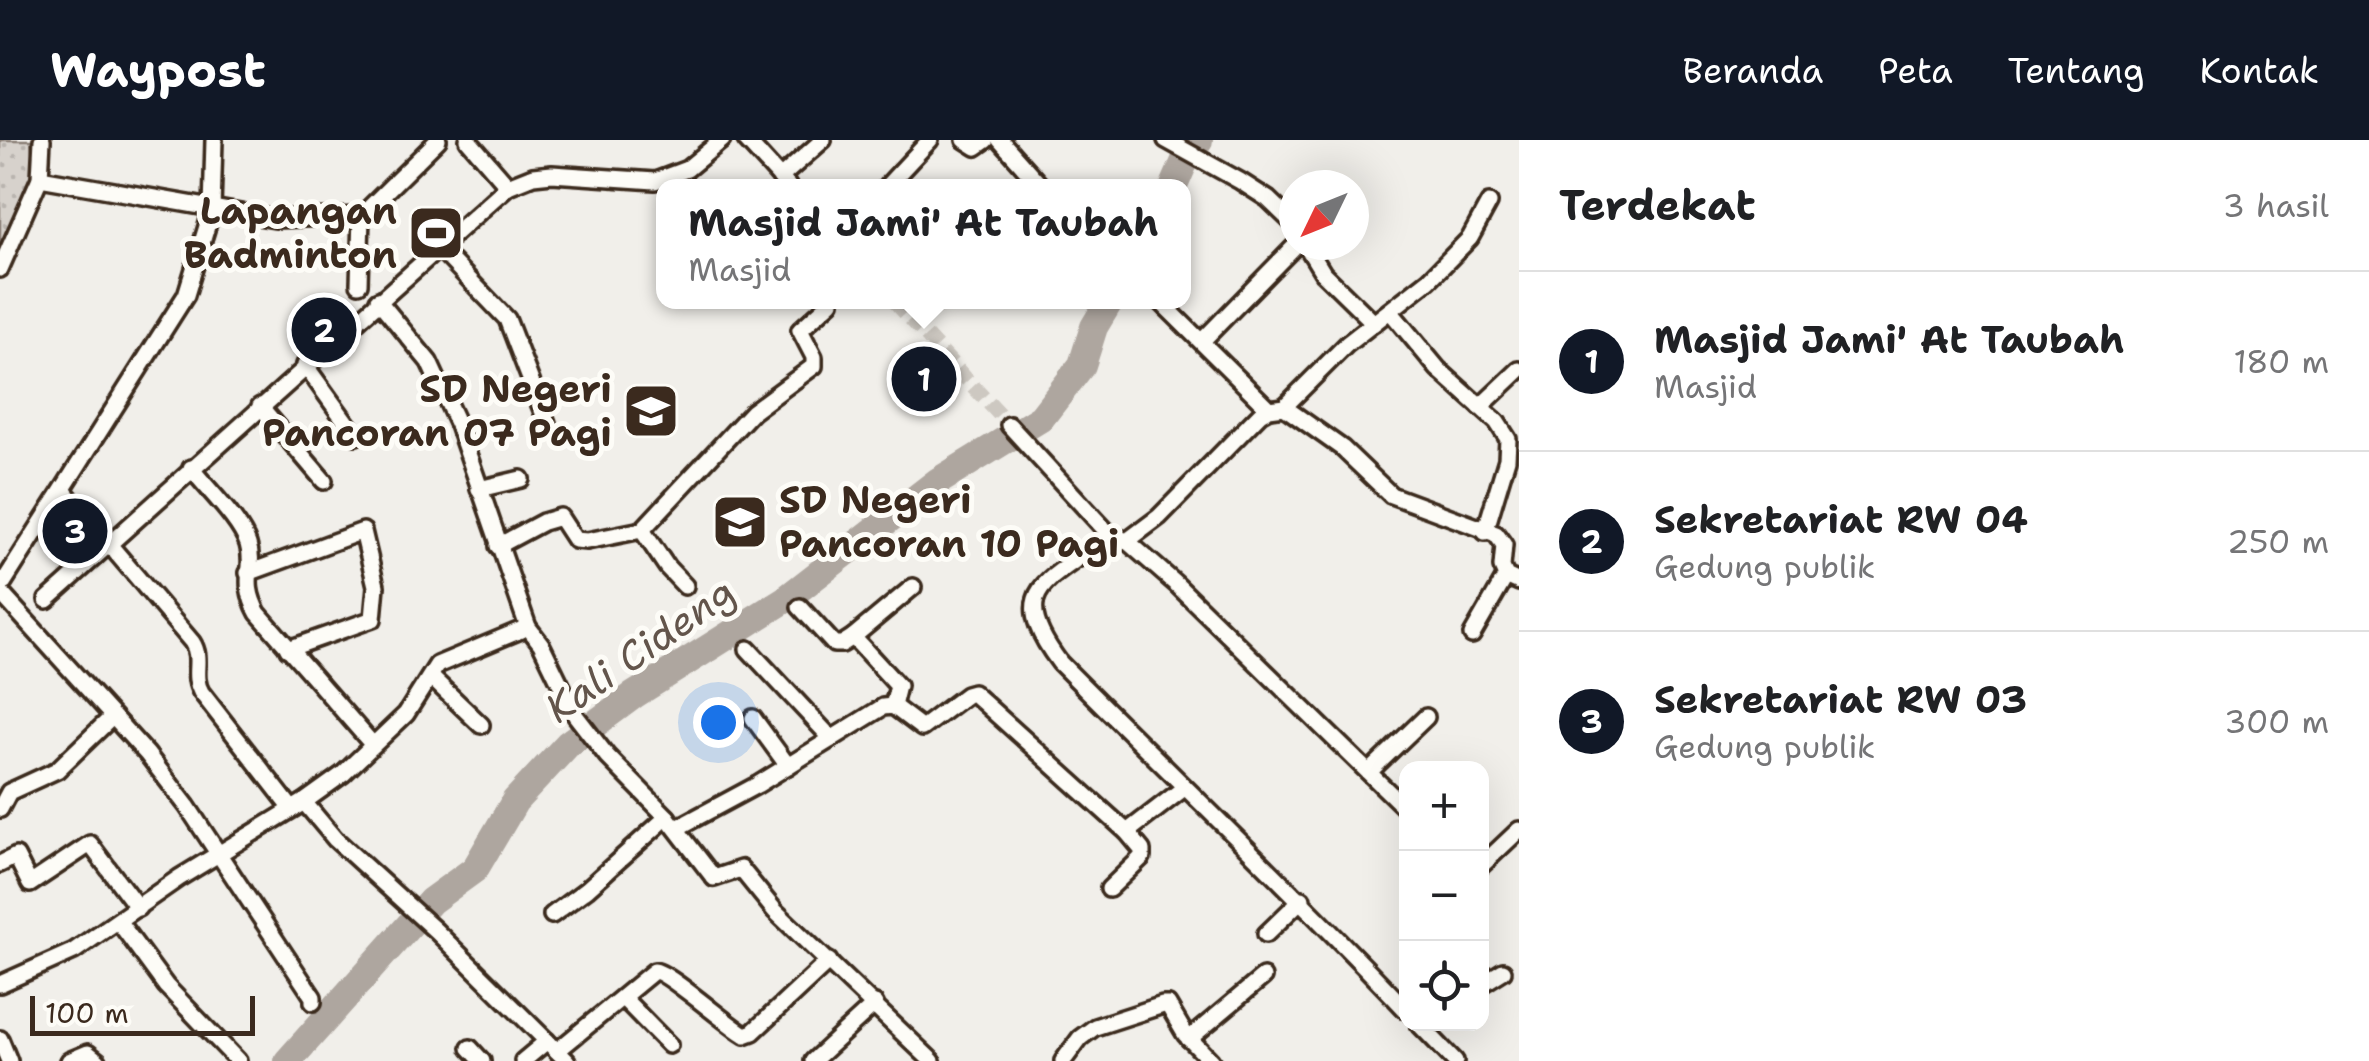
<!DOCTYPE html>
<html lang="id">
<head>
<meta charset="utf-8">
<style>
	:root { --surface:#fff; --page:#f2f2f2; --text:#202124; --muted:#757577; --line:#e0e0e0; --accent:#111827 }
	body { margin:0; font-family:"Shantell Sans",sans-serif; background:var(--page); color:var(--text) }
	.controls { position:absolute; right:30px; bottom:30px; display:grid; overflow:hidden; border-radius:20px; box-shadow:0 10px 40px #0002 }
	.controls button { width:90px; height:90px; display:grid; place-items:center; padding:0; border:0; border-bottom:2px solid var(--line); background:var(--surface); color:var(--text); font:50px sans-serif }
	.compass { position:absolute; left:1279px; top:30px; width:90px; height:90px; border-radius:50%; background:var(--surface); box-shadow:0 10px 40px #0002; rotate:227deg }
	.scale { position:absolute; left:30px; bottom:25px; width:225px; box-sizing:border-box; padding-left:10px; border:5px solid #3b2a1e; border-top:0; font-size:28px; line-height:35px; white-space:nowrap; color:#3b2a1e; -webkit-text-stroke:8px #fdfcf7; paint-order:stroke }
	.you { position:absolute; left:718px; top:582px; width:35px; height:35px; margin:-25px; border:8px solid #fff; border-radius:50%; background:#1a73e8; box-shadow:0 0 0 15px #1a73e833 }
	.badge { display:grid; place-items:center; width:65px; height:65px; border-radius:50%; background:var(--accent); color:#fff; font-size:32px; font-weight:700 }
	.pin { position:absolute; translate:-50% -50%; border:5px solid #fff; box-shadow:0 2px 10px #0006 }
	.popup { position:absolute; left:656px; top:39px; width:535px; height:130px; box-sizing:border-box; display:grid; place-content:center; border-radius:20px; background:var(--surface); filter:drop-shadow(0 2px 8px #0005); font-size:32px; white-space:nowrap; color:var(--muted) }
	.popup b { font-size:38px; color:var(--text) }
	.popup::after { content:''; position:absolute; left:50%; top:100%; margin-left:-20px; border:20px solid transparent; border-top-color:var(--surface) }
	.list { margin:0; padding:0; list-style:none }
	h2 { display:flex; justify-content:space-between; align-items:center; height:130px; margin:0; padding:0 40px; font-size:42px }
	h2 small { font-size:32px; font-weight:400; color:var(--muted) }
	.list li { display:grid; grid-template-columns:65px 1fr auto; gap:30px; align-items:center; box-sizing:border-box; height:180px; padding:0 40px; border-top:2px solid var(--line) }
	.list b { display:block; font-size:38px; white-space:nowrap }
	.list p { margin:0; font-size:32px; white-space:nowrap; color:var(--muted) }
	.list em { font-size:32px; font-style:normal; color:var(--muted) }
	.icon { flex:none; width:55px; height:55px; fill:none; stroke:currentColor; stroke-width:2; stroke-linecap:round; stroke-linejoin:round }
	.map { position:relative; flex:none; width:1519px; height:921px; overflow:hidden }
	header { display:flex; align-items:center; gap:60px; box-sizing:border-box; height:140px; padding:0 50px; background:var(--accent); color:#fff }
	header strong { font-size:48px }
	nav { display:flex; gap:55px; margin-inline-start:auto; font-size:35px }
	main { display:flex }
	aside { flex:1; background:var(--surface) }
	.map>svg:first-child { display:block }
	.park { fill:url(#park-dots); stroke:#897e75; stroke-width:2.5 }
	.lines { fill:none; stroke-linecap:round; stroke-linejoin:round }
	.river { stroke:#aea69f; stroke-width:28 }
	.minor-tunnel { stroke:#cdc8c1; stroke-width:15; stroke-dasharray:15 8; stroke-linecap:butt }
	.minor-casing { stroke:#3b2a1e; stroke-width:22 }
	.minor { stroke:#fdfcf7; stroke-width:15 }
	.labels { text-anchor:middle; stroke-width:10; stroke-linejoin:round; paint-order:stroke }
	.poi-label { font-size:38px; font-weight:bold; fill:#3b2a1e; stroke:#fdfcf7; text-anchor:end }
	.water-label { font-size:40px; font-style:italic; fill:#63554b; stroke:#fdfcf7 }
</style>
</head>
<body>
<header>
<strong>Waypost</strong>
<nav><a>Beranda</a><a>Peta</a><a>Tentang</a><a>Kontak</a></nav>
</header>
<main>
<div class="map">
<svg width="1519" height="921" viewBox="0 0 1519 921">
	<defs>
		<pattern id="park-dots" width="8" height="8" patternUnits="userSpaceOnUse" patternTransform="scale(2.5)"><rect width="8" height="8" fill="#d7d2cc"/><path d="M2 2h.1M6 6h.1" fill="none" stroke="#b9b4af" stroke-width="1.8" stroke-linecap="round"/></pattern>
	</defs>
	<rect width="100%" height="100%" fill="#f1efea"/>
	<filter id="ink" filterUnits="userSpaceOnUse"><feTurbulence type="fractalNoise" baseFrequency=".01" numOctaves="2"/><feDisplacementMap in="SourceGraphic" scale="20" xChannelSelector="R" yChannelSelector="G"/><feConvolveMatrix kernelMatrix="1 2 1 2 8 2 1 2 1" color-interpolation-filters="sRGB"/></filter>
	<g filter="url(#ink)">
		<path class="park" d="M0,0H31L34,31L0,120Z"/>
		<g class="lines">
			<g class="river">
				<path d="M1174,46L1187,16L1199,0"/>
				<path d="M288,921L431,761L475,729L515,661L568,604L634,555L786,459L937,342L1041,278L1082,225L1094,187L1109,162"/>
			</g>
			<path class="minor-tunnel" d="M895,162L1009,285"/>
			<g class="minor-casing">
				<g id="minor">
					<path d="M468,0L508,46"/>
					<path d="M746,0L788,46"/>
					<path d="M965,0L976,7L986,0"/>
					<path d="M1000,0L1041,46"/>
					<path d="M1166,0L1240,41L1268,59L1294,84"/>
					<path d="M40,38L275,79L361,76L438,0"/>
					<path d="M780,38L823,0"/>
					<path d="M887,46L930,0"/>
					<path d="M1306,105L1323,133L1374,183"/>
					<path d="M439,108L507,179L547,283"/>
					<path d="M0,129L40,38L42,0"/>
					<path d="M359,144L361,76"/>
					<path d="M378,160L429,222L458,285L528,487L541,504L576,576L607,616L667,677L714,738L741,729L775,771L932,921"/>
					<path d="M1161,162L1269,269"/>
					<path d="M1390,171L1438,229L1497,282L1508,299L1507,319L1485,392"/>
					<path d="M1203,200L1296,105"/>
					<path d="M305,225L356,296"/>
					<path d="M260,266L324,341"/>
					<path d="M1284,267L1342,308L1391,355L1496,394L1504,405L1502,427L1506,436L1519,442"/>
					<path d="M1480,267L1519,230"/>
					<path d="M1009,285L1109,394L1127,401L1159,377L1260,274L1269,269L1284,267L1347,204L1429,140L1470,98L1489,63"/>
					<path d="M191,328C207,349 240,380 248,404C256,429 240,440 258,473L373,605"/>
					<path d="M479,349L521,339"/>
					<path d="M63,350L192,502C203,519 191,534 201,552L292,669"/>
					<path d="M642,390L667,427L685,446"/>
					<path d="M1109,394C1056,442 1001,444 1060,523C1175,639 1294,751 1406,870"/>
					<path d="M1127,401L1176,444L1406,669"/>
					<path d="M498,406L543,382L560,377L575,400L587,401L642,390L752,272L814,226V217L800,190L831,162"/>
					<path d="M248,433L363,391L376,446L373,479L288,509"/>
					<path d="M0,448L186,155L212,70L214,0"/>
					<path d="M0,452L147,614L187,666L313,857V862"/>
					<path d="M47,460L508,46L533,36L552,34L655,41L687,29L722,0"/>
					<path d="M800,467L834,504H842L853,497L898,546L893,566"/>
					<path d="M1472,495L1506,436"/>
					<path d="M853,497L913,447"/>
					<path d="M748,509L832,599"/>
					<path d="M431,537L481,585"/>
					<path d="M753,578L788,626"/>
					<path d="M1369,632L1426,577"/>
					<path d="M304,662L335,699L436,791L567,921"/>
					<path d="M0,669L9,652L57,630L112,577"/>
					<path d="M677,688L757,645L883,567L893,566L922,588L966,555L973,553L1127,692L1142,710V717L1109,749"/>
					<path d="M1127,692L1184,648"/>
					<path d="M0,724L16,716L30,744L90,704L138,768"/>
					<path d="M1482,725L1519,690"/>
					<path d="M552,775L587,749L667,677"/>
					<path d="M119,782L166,846L238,921"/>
					<path d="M1266,794L1302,759"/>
					<path d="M0,844L74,811L179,738L304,662L343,634L406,574L437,525L528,487"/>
					<path d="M1482,844L1503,831"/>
					<path d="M623,858L669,905"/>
					<path d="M1419,884L1455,921"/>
					<path d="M0,899L9,921"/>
					<path d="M1189,899L1263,837"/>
					<path d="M470,908L482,921"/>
					<path d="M557,911L654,831C667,831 726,884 745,895L753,892L829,821"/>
					<path d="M69,921L88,913L98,921"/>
					<path d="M523,921L547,901"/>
					<path d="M813,921L875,864"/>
					<path d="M1063,921L1080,898L1095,887L1163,865H1168L1185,894L1211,921"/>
				</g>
			</g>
			<use href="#minor" class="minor"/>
		</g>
	</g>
	<defs>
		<g id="stadium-square" transform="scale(2.875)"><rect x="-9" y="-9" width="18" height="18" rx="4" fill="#3b2a1e" stroke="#fdfcf7"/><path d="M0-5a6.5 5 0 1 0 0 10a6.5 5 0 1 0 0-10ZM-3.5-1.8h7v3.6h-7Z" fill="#fff"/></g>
		<g id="school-square" transform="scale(2.875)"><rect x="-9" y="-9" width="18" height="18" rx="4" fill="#3b2a1e" stroke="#fdfcf7"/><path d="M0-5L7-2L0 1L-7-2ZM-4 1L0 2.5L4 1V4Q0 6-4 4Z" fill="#fff"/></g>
	</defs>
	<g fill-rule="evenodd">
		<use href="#stadium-square" x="436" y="93"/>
		<use href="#school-square" x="651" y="271"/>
		<use href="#school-square" x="740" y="382"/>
	</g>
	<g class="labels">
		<g class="poi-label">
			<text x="397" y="84">Lapangan<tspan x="397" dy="44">Badminton</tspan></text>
			<text x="612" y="262">SD Negeri<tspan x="612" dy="44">Pancoran 07 Pagi</tspan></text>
			<text x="779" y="373" text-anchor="start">SD Negeri<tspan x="779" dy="44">Pancoran 10 Pagi</tspan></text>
		</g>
		<g class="water-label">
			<text transform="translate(640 510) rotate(-35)" y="14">Kali Cideng</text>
		</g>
	</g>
</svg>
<div class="controls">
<button>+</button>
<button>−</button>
<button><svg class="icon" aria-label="locate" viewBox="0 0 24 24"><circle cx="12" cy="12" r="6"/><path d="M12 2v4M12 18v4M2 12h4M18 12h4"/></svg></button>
</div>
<svg class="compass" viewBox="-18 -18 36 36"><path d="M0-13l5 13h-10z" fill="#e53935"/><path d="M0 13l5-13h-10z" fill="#757577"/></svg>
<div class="scale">100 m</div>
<div class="you"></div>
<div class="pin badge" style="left:924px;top:239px">1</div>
<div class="popup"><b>Masjid Jami' At Taubah</b>Masjid</div>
<div class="pin badge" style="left:324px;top:190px">2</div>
<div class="pin badge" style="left:75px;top:391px">3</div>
</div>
<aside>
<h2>Terdekat<small>3 hasil</small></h2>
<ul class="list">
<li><span class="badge">1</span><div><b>Masjid Jami' At Taubah</b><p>Masjid</p></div><em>180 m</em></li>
<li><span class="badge">2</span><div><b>Sekretariat RW 04</b><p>Gedung publik</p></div><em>250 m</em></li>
<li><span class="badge">3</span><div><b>Sekretariat RW 03</b><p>Gedung publik</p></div><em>300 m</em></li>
</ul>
</aside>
</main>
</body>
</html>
